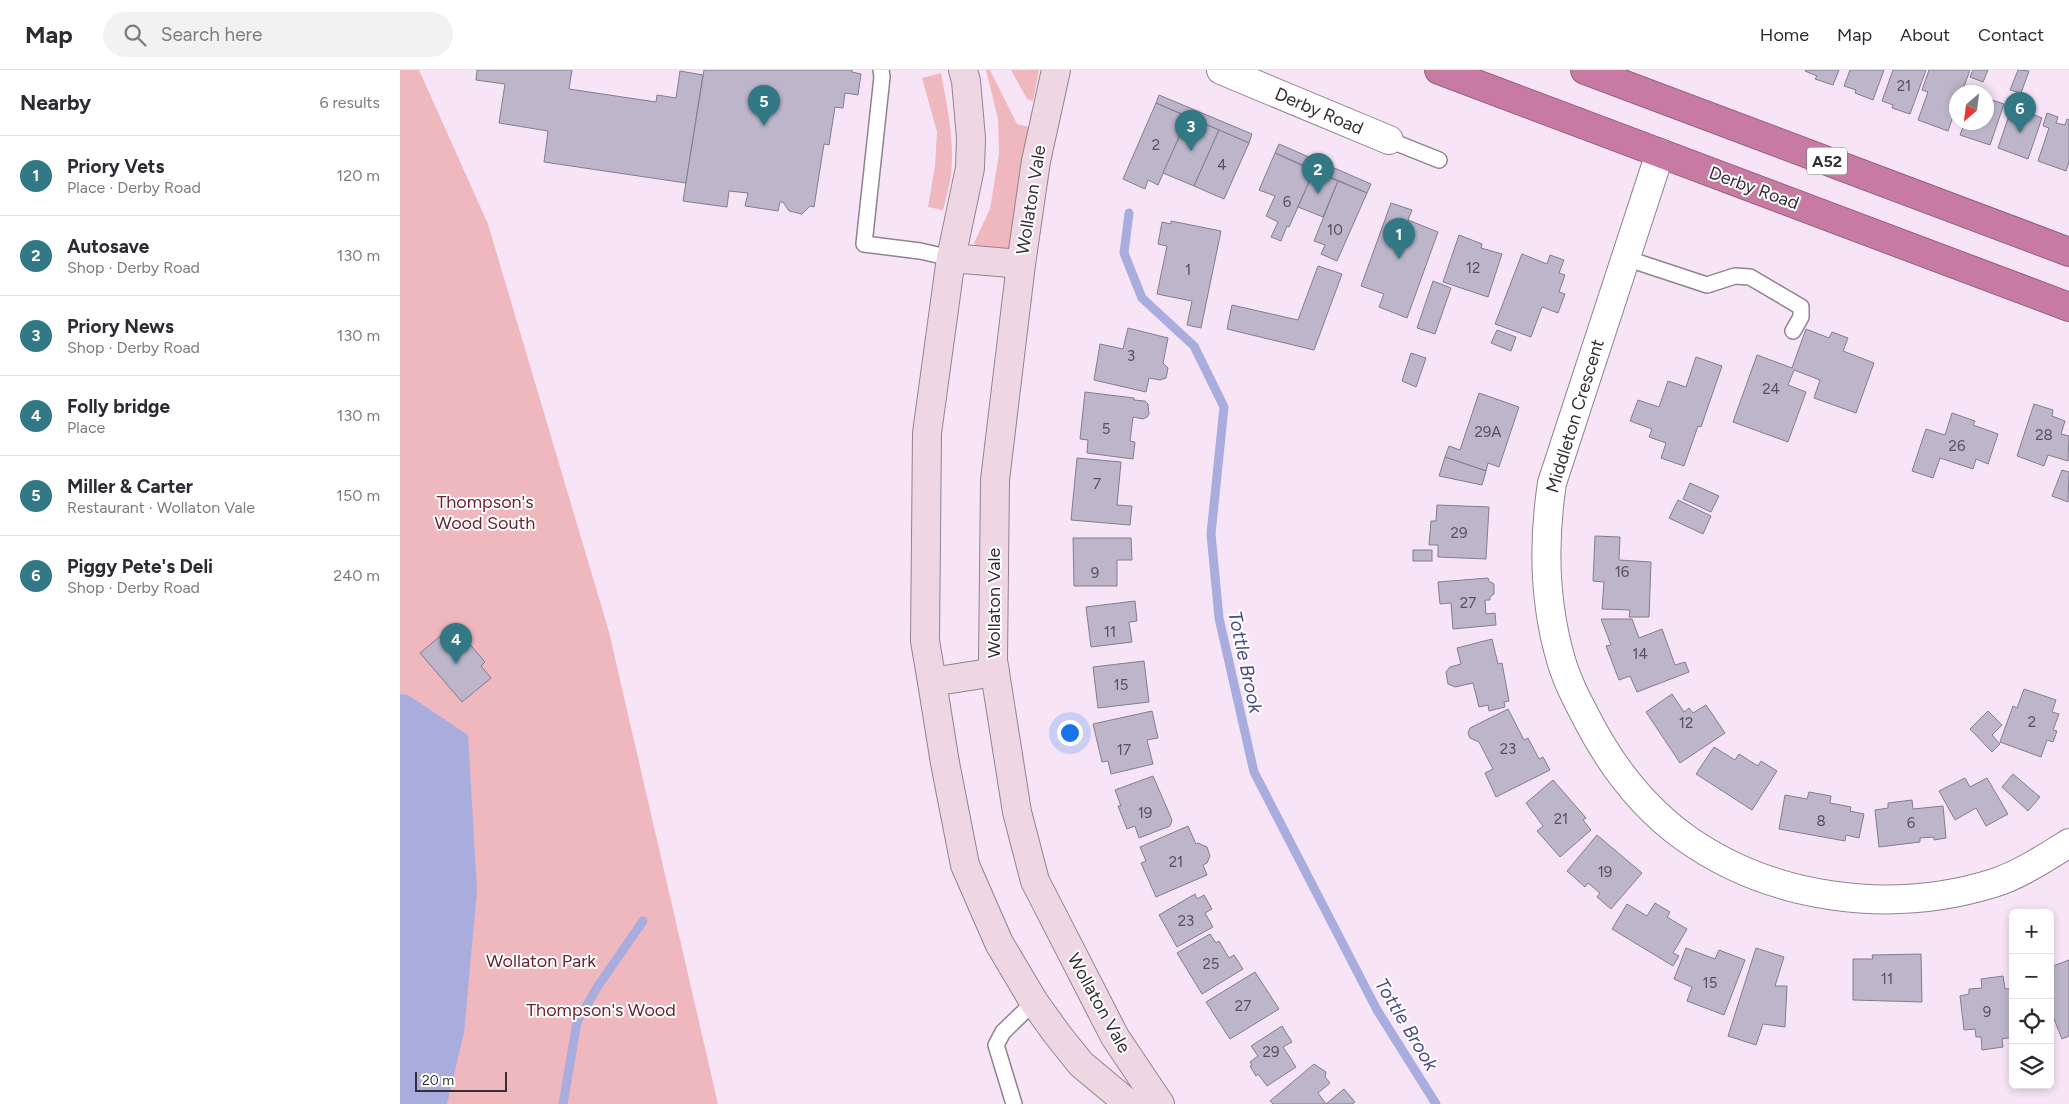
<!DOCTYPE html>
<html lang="en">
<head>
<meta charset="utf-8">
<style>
	:root { --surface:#fff; --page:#f2f2f3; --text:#2b2b33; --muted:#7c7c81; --line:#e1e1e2; --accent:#337885 }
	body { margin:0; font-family:Figtree,sans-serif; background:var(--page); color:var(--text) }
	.controls { position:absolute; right:15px; bottom:15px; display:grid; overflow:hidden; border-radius:8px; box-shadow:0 2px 8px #0003 }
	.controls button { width:45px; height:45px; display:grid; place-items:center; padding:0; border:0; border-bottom:1px solid var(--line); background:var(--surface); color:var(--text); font:25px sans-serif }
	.compass { position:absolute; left:1549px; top:15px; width:45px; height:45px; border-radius:50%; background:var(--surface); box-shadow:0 2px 8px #0003; rotate:208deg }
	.scale { position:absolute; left:15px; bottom:12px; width:92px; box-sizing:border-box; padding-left:5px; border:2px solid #352f35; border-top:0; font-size:14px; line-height:18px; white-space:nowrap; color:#352f35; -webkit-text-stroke:4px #fff; paint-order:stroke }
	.you { position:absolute; left:669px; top:662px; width:18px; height:18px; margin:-12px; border:4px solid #fff; border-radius:50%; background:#1a73e8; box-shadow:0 0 0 8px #1a73e833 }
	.badge { display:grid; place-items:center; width:32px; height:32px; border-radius:50%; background:var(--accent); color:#fff; font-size:16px; font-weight:700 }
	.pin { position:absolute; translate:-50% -41px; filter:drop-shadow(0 1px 2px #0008) }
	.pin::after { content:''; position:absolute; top:26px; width:18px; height:15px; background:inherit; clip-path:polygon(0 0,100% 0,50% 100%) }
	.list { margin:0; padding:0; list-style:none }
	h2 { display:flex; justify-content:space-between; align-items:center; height:65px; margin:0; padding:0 20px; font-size:21px }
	h2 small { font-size:16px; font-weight:400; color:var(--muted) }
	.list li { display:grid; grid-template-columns:32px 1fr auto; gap:15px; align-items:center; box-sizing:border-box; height:80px; padding:0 20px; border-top:1px solid var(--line) }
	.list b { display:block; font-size:19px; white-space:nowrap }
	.list p { margin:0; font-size:16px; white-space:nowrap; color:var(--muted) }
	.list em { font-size:16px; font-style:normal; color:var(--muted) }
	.icon { flex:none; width:28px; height:28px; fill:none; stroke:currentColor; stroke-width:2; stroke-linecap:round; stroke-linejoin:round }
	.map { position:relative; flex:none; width:1669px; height:1034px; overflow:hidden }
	header { display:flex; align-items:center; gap:30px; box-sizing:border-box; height:70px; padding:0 25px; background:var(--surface); border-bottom:1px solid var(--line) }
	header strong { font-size:24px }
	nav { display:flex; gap:28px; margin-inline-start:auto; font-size:18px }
	.search { width:350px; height:45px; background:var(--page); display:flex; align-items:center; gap:12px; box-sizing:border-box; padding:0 18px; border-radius:28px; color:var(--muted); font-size:19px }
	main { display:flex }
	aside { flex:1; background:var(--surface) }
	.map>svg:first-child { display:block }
	.green { fill:#efb8be }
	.water { fill:#a8adde }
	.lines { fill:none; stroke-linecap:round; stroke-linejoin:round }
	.stream { stroke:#a8adde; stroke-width:9 }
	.building { fill:#bdb6ca; stroke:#847c8f }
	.lane-casing { stroke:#918292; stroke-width:18 }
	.street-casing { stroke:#918292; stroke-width:30 }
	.secondary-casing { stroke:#918292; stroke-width:30 }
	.highway-casing { stroke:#94607c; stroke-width:30 }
	.lane { stroke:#fff; stroke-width:15 }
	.street { stroke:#fff; stroke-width:28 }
	.secondary { stroke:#eed7e3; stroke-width:28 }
	.highway { stroke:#c77ba2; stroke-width:28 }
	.labels { text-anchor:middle; stroke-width:4; stroke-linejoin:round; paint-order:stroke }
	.number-label { font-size:15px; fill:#57515a }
	.shield { fill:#fff; stroke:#726d72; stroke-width:1 }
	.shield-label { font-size:16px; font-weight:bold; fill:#352f35 }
	.street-label { font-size:18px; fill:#352f35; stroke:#fff }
	.park-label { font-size:18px; fill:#692332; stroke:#fff }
	.water-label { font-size:19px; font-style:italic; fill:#484a87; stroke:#fff }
</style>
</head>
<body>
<header>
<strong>Map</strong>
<div class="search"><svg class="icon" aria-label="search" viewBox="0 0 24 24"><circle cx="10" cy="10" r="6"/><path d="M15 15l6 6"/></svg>Search here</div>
<nav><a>Home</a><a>Map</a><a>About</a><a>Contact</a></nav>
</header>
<main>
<aside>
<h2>Nearby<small>6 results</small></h2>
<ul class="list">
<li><span class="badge">1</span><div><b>Priory Vets</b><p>Place · Derby Road</p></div><em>120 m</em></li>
<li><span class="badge">2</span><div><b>Autosave</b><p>Shop · Derby Road</p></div><em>130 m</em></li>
<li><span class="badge">3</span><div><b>Priory News</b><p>Shop · Derby Road</p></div><em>130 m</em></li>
<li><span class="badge">4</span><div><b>Folly bridge</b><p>Place</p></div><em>130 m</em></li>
<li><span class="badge">5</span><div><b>Miller &amp; Carter</b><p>Restaurant · Wollaton Vale</p></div><em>150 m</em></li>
<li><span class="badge">6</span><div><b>Piggy Pete's Deli</b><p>Shop · Derby Road</p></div><em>240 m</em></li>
</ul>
</aside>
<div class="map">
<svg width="1669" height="1034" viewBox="0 0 1669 1034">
	<rect width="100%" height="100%" fill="#f7e5f7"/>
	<g class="green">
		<path d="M0,0H19L88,154L209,562L318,1034H0Z"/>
		<path d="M586,0H590L617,54L629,57L609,187L578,184L574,173L590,139L599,84L598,49Z"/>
		<path d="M611,0H639L633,31L627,29Z"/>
		<path d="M541,3C547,36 555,71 551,105C549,117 546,128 543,140L528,137L535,96L537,62L522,8Z"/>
	</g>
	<path class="water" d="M0,624L8,625L68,665L77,821L64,963L47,1034H0Z"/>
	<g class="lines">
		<g class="stream">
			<path d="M729,143L724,183L742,228L794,276L824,337L811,464L819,548L854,702L977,940L1036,1034"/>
			<path d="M163,1034L177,952L198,916L243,851"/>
		</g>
	</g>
	<g class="building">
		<path d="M77,0H172L169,19L256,32L257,25L276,28L280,1L303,5L286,113L144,92L148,61L99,53L105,14L76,10Z"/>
		<path d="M304,0H452V2L461,4L458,25L445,23L443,38L435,37L429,75L424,74L414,137L410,136L402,144L389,141L383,132H380L378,141L345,136L348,123L329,121L327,137L283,131Z"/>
		<path d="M1406,0H1439L1433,15L1415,9L1417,6L1405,1Z"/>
		<path d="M1450,0H1484L1473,30L1455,23L1456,20L1444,16Z"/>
		<path d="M1493,0H1526L1510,44L1492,38L1493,35L1482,31Z"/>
		<path d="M1529,0H1570L1562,22H1556V38L1548,61L1518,50L1528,22L1522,20Z"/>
		<path d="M1573,0H1588L1583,12L1570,7Z"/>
		<path d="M1618,0L1629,1L1621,23L1610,20Z"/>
		<path d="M759,25L852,64L849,73L756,33Z"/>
		<path d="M1586,28L1604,34L1590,75L1560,65L1565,52H1586Z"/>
		<path d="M1614,31L1629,36L1627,42L1642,48L1628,89L1598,78Z"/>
		<path d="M756,33L788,47L758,115L748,110L745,119L723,109Z"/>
		<path d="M1647,43L1658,47L1656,53L1665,55L1667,49L1669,50V92L1666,101L1638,91L1649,58L1643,56Z"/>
		<path d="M788,47L819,60L794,116L763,103Z"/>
		<path d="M819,60L849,73L824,129L794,116Z"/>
		<path d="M879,74L971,114L967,123L875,83Z"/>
		<path d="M875,83L914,101L889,157L887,156L881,171L871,167L878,152L866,146L875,126L859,120Z"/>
		<path d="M914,101L938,111L923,147L898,137Z"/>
		<path d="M938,111L967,123L937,191L921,184L925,175L914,171Z"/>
		<path d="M991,133L1012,140L1008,150L1038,162L1007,248L979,237L984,224L961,216Z"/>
		<path d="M771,151L821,161L801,258L787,255L792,231L757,224L767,176L758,174L762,152L771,154Z"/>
		<path d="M1059,165L1082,174L1081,178L1102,184L1088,227L1043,212Z"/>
		<path d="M1122,184L1147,194L1150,185L1164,190L1159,203L1165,205L1159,222L1165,224L1158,243L1142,237L1131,267L1095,254Z"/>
		<path d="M918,196L942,204L914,280L827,259L832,235L898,250Z"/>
		<path d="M1033,211L1051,218L1035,264L1017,258Z"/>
		<path d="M728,258L768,268L763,293L768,298L766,308L760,310L749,308L746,322L694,310L700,274L723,279Z"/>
		<path d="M1406,259L1429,268L1432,262L1448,268L1443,281L1474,293L1456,343L1414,328L1420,310L1394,300L1388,315L1406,322L1388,372L1333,352L1357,285L1392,298Z"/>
		<path d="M1097,260L1116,267L1111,281L1091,273Z"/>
		<path d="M1011,283L1026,288L1016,317L1002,311Z"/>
		<path d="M1296,287L1322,296L1301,357L1298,356L1284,396L1261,388L1266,373L1249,367L1252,359L1230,351L1238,330L1259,337L1268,311L1286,317Z"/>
		<path d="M685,322L734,328V330L745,331L748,334L749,344L747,347L743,349L733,347L730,371L735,372L733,389L687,383L688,370L680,369Z"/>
		<path d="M1079,323L1119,337L1099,397L1088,393L1086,401L1045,387L1049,376L1060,380Z"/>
		<path d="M1634,334L1653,340L1652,346L1665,351L1661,364L1669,366L1668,391L1648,385L1644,396L1617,386Z"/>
		<path d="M1552,343L1575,351L1573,355L1598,364L1588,394L1576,389L1573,399L1540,388L1533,408L1512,401L1526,359L1545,365Z"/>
		<path d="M1045,387L1086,401L1082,415L1039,406Z"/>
		<path d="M677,388L721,392L717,435L732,436L730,455L671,450Z"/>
		<path d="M1662,400L1669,402L1668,432L1652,426Z"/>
		<path d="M1290,413L1319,426L1311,442L1283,429Z"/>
		<path d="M1278,430L1311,446L1303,464L1269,448Z"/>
		<path d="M1037,435L1089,437L1086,489L1038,487V475H1029L1031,451H1036Z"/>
		<path d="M1195,466L1220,467L1219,490L1251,492L1249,547H1229L1230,540L1202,539L1204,512L1193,511Z"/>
		<path d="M673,468H731L732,490H717V516H674Z"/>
		<rect x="1013" y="480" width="19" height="11"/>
		<path d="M1088,508L1089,511L1094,514V524L1090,527V530H1085L1086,544L1095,543L1096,555L1053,559L1051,533L1040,534L1038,512Z"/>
		<path d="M735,531L737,551L729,552L732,572L691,577L686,537Z"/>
		<path d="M1201,549H1232L1239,568L1262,559L1275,595L1285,592L1289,602L1237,622L1230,606L1219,610L1206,576L1211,575Z"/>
		<path d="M50,558L62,573L66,570L85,592L81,596L91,608L62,632L20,583Z"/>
		<path d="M1092,569L1098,594L1102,593L1109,631L1104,632L1105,637L1089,641L1088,635L1079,637L1073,613L1055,617L1048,614L1046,602L1050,597L1061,594L1057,578Z"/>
		<path d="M744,591L749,632L698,638L693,597Z"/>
		<path d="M1624,619L1656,630L1652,642L1659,644L1653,660L1657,661L1653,672L1647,670L1641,687L1600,672L1613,636L1617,638Z"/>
		<path d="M1272,624L1284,642L1289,638L1293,643L1306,635L1325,663L1280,693L1246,642Z"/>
		<path d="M1108,639L1124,670L1128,668L1139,689L1143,687L1150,700L1096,727L1085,703L1093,699L1079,672L1070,668L1068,663L1070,658Z"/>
		<path d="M752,641L758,668L747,670L753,694L711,704L708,691L702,692L693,654Z"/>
		<path d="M1588,641L1602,655L1592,665L1600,674L1592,682L1570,659Z"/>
		<path d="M1314,677L1335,690L1339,684L1358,696L1361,691L1377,701L1352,740L1296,704Z"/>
		<path d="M1613,704L1640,727L1628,741L1602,717Z"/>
		<path d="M753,706L772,750L770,756L739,768L735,756L727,759L718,736H721L715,720Z"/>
		<path d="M1565,708L1570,717L1587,708L1608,744L1586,756L1576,738L1555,750L1539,721Z"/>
		<path d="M1153,710L1186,748L1183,750L1191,760L1160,787L1137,761L1143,756L1126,733Z"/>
		<path d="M1409,722L1431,726L1430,733L1451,737L1450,741L1464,744L1459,768L1446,765L1445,771L1379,759L1385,725L1407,729Z"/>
		<path d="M1512,730L1513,739L1543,736L1546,768L1534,770V767L1520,768V772L1479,777L1475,740L1488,738V733Z"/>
		<path d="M788,756L796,774L798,773L807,777L810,786L807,793L803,795L807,805L756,827L741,793L746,791L740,777Z"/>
		<path d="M1197,765L1242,803L1211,839L1197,827L1200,823L1188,813L1185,817L1167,801Z"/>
		<path d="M795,824L797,829L804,825L812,839L805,843L813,857L777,877L759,845Z"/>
		<path d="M1255,833L1270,842L1267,847L1287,859L1273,883L1279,886L1273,896L1212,859L1227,834L1247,846Z"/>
		<path d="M810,864L816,873L819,871L829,888L834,885L843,899L802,924L777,883Z"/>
		<path d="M1286,878L1315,889L1319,880L1345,890L1324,945L1287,931L1292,917L1274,909Z"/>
		<path d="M1356,878L1384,887L1375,916H1387L1385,957L1363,954L1356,975L1328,966Z"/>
		<path d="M1521,884L1522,932L1453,930V889H1473L1472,885Z"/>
		<path d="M1669,890V966L1662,969L1650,939V897Z"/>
		<path d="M855,902L879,939L830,969L806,932Z"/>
		<path d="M1603,906L1605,919L1613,918V967L1602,969L1603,977L1582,980L1581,967H1576L1575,959L1564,960L1560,926L1569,924V919L1582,918L1581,909Z"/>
		<path d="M882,956L892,972L883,977L896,997L867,1016L858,1004L856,1006L850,996L852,995L850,992L858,986L851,976Z"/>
		<path d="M914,994L926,1002L925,1007L930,1013L918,1023L926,1034L944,1019L955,1032L952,1034H873L870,1031Z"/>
	</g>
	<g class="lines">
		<g class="lane-casing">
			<g id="lane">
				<path d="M481,0L482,7L464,174L520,181L551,188"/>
				<path d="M989,70L1039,90"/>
				<path d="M1225,188L1307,215L1335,206L1350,207L1401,237V247L1393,261"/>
				<path d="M614,1034L596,975L603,962L634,932"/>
			</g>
		</g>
		<g class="street-casing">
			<g id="street">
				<path d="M821,0L989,70"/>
				<path d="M1260,83L1152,413C1143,472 1144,532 1161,590C1167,611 1177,630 1187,649C1210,694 1243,737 1284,767C1372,830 1491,845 1594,813C1621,804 1645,788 1669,773"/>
			</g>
		</g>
		<g class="secondary-casing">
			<g id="secondary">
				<path d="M563,0L566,11L571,68L570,98L551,188L527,363L525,571L532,612L545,693L565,795L599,873L634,932L657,964L681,994L729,1034"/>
				<path d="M656,0L636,91L621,194L595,410L593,590L617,742L635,811L715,967L760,1034"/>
				<path d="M551,188L621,194"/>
				<path d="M532,612L595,602"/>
			</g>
		</g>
		<g class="highway-casing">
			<g id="highway">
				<path d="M1039,0L1669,237"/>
				<path d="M1185,0L1669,182"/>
			</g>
		</g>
		<use href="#lane" class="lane"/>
		<use href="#street" class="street"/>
		<use href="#secondary" class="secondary"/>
		<use href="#highway" class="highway"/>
	</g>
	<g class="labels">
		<g class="number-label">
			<text x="1504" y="21">21</text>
			<text x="756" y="80">2</text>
			<text x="822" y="100">4</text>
			<text x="887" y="137">6</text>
			<text x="935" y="165">10</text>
			<text x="1073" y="203">12</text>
			<text x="788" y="205">1</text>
			<text x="731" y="291">3</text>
			<text x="1371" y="324">24</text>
			<text x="706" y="364">5</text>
			<text x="1088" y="367">29A</text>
			<text x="1644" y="370">28</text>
			<text x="1557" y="381">26</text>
			<text x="697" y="419">7</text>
			<text x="1059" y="468">29</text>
			<text x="1222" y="507">16</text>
			<text x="695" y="508">9</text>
			<text x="1068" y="538">27</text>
			<text x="710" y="567">11</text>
			<text x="1240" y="589">14</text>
			<text x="721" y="620">15</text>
			<text x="1632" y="657">2</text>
			<text x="1286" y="658">12</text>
			<text x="1108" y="684">23</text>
			<text x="724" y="685">17</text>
			<text x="745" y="748">19</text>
			<text x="1161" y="754">21</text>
			<text x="1421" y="756">8</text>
			<text x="1511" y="758">6</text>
			<text x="776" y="797">21</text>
			<text x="1205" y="807">19</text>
			<text x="786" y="856">23</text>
			<text x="811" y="899">25</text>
			<text x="1487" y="914">11</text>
			<text x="1310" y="918">15</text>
			<text x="843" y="941">27</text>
			<text x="1587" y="947">9</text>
			<text x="871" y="987">29</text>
		</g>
		<rect class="shield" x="1407" y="77.5" width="40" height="27" rx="4"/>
		<g class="shield-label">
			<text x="1427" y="97">A52</text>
		</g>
		<g class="street-label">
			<text transform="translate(919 41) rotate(23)" y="6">Derby Road</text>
			<text transform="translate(1354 118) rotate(20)" y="6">Derby Road</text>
			<text transform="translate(631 130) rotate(-81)" y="6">Wollaton Vale</text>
			<text transform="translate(1175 346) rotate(-73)" y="6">Middleton Crescent</text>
			<text transform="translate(594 533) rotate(-90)" y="6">Wollaton Vale</text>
			<text transform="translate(699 933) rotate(61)" y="6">Wollaton Vale</text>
		</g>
		<g class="park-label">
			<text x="85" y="438">Thompson's<tspan x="85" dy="21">Wood South</tspan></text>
			<text x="141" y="897">Wollaton Park</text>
			<text x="201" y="946">Thompson's Wood</text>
		</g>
		<g class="water-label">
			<text transform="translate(846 592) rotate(78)" y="7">Tottle Brook</text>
			<text transform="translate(1007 954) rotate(59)" y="7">Tottle Brook</text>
		</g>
	</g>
</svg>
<div class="controls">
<button>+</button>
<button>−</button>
<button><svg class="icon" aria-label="locate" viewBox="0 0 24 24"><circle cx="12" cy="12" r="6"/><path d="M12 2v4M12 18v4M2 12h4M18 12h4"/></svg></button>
<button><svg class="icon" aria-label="layers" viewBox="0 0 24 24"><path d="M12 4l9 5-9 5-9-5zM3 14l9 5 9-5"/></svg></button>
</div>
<svg class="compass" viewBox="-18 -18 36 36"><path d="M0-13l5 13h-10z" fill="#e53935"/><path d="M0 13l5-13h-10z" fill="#7c7c81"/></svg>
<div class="scale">20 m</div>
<div class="you"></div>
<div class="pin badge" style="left:999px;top:189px">1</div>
<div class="pin badge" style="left:918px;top:124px">2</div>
<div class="pin badge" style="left:791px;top:81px">3</div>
<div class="pin badge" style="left:56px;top:594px">4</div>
<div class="pin badge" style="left:364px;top:56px">5</div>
<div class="pin badge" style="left:1620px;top:63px">6</div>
</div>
</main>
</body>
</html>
